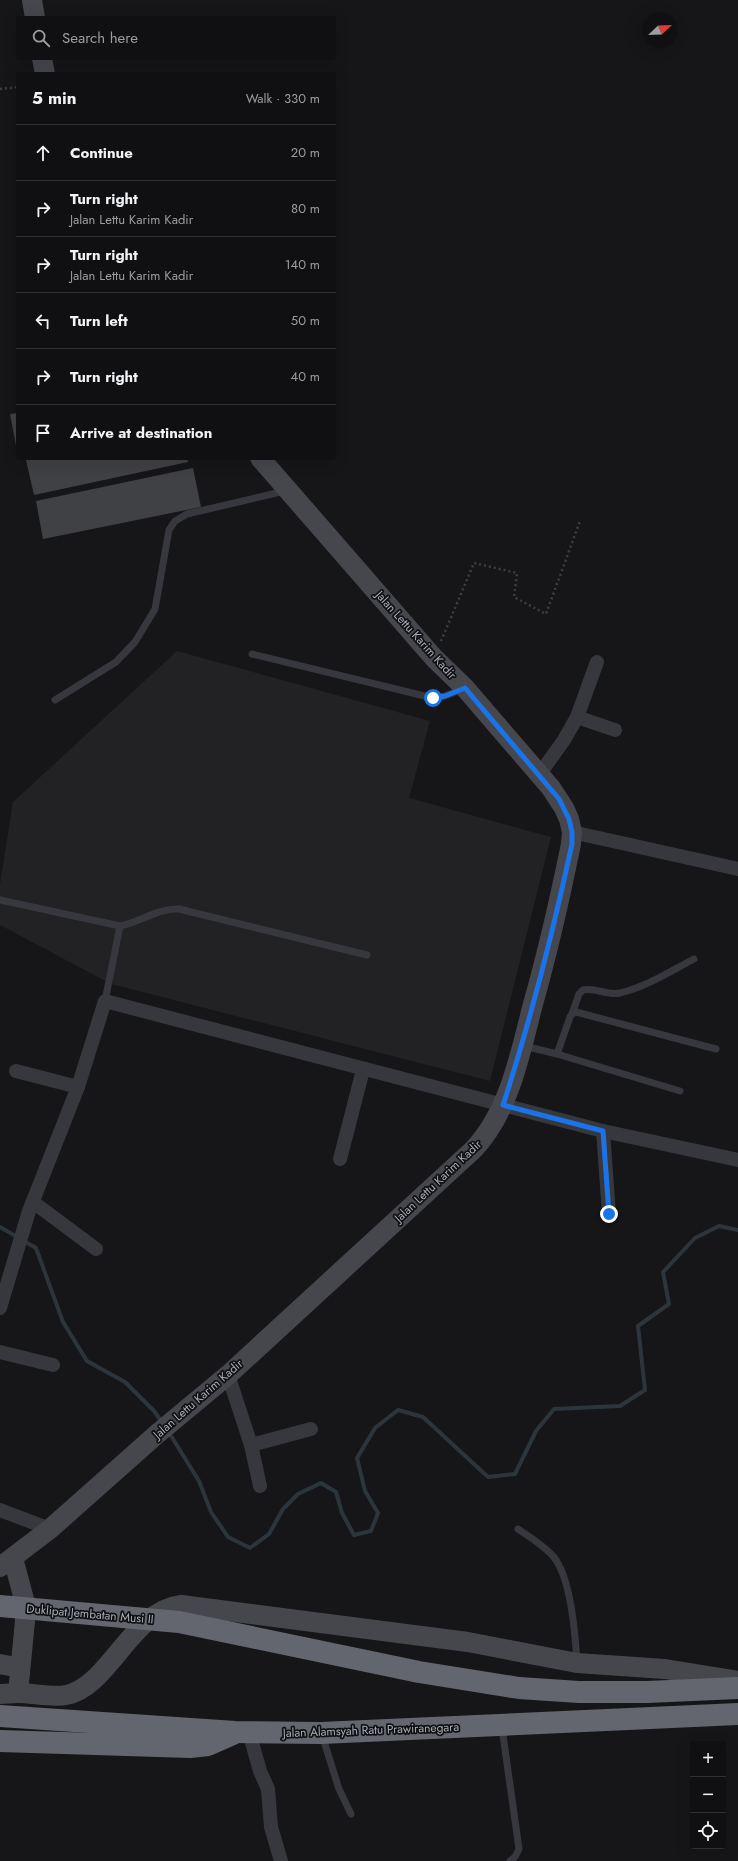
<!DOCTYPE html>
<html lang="en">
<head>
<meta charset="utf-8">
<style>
	:root { --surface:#101012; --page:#1e1e20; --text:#f1f3f6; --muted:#9c9d9f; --line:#303032 }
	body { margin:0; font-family:Jost,sans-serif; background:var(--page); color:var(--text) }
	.controls { position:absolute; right:12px; bottom:12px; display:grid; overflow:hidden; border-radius:4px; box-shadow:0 4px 16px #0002 }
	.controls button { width:36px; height:36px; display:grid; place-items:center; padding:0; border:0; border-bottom:1px solid var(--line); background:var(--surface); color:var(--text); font:20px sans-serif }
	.compass { position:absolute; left:642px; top:12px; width:36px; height:36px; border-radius:50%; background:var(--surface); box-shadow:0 4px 16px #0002; rotate:67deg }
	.stop { position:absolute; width:12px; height:12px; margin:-9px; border:3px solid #1a73e8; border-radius:50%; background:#fff }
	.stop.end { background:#1a73e8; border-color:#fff; box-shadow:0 1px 4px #0008 }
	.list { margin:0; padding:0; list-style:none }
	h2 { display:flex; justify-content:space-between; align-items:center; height:52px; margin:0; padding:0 16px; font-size:17px }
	h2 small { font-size:13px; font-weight:400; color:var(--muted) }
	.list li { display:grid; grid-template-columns:26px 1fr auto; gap:12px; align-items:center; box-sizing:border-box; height:56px; padding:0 16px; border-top:1px solid var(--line) }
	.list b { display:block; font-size:15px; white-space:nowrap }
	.list p { margin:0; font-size:13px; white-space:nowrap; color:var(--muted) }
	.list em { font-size:13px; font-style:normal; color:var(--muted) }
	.icon { flex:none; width:22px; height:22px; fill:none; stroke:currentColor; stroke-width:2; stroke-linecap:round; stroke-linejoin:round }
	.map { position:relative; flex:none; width:738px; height:1861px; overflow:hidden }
	.search { position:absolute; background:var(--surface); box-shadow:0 4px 16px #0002; left:16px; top:16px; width:320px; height:44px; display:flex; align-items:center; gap:10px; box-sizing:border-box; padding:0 14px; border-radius:4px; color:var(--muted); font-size:15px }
	.panel { position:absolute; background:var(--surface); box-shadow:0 4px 16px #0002; left:16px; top:72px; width:320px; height:388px; border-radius:4px }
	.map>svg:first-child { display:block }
	.built { fill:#222225 }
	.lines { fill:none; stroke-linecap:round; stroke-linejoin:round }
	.stream { stroke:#2c353c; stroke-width:4 }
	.building { fill:#404145 }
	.path { stroke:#3d3f44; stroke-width:2.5; stroke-dasharray:2 3; stroke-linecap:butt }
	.lane { stroke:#37383d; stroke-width:7 }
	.street { stroke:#37383d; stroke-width:14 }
	.secondary { stroke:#45474d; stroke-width:20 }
	.highway { stroke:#63666e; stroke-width:22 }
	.route { stroke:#1a73e8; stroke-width:5 }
	.labels { text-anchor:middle; stroke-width:3.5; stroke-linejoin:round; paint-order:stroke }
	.street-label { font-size:12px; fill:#a8adb8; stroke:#111113 }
</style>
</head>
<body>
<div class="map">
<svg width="738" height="1861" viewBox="0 0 738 1861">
	<rect width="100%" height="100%" fill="#161618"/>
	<path class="built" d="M177,651L430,721L409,798L551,837L490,1081L111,984L0,925V884L13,802Z"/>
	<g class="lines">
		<g class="stream">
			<path d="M0,1227L36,1248L63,1322L87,1361L125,1382L154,1411L162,1422"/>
			<path d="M168,1431L199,1481L211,1512L228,1537L250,1548L269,1534L283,1509L298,1494L321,1483L336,1492L342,1513L354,1535L371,1531L378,1513L365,1491L357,1458L375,1428L398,1410L423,1417L488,1477L515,1474L536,1431L554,1409L620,1406L645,1390L638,1326L669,1304L663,1272L695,1238L719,1226L738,1230"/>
		</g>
	</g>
	<g class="building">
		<path d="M18,413V451H17L10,414Z"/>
		<path d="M35,458H187L188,462L34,495L26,460Z"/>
		<path d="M193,468L201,507L43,539L36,501Z"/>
	</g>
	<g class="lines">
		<g class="path">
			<path d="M0,89L18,87"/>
			<path d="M441,641L474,563L517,573L514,597L546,614L580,521"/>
		</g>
		<g class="lane">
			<path d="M252,654L433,698L445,696L463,689"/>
			<path d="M55,700L116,662L135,642L155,609L169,530L175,521L187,514L285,491"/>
			<path d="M0,900L120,926L105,1001"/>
			<path d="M120,926C140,922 159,908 179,909L367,955"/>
			<path d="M572,1014L579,994L583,990C595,987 608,996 620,993C646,987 671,971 694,959"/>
			<path d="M524,1046L557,1054L680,1091"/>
			<path d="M557,1054L570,1017L572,1014L576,1012L716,1049"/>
			<path d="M518,1529C530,1537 543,1545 553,1556C571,1577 575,1633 577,1661"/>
			<path d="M502,1728L519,1849L515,1857L510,1861"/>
			<path d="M322,1735L339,1789L351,1814"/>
		</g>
		<g class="street">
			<path d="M577,717L615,730"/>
			<path d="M539,775L564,740L577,717L597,662"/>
			<path d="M572,832L738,869"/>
			<path d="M16,1071L78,1087"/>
			<path d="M603,1131L609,1214"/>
			<path d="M340,1159L363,1070"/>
			<path d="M33,1202L96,1249"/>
			<path d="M0,1308L29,1211L78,1087L105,1001L603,1131L738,1160"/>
			<path d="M0,1352L53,1365"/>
			<path d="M228,1375L251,1445L260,1486"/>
			<path d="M251,1445L311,1429"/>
			<path d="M0,1510L50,1529"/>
			<path d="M249,1732L260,1771L268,1789L271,1827L281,1861"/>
		</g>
		<g class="secondary">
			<path d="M32,0L35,18"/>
			<path d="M42,58L45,74"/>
			<path d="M13,1558L25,1603V1621L18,1693C32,1693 53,1698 66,1695C109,1687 131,1611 181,1605L468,1642L577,1663L665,1669L738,1681"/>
			<path d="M0,1567L50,1529L157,1434L228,1375L474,1149C510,1110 520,1054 533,1004C548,951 560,898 571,844L572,832L569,819L564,808L551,788L465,688L434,658L260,458"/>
			<path d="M0,1664L20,1668"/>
			<path d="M0,1694L18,1693"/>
		</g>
		<g class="highway">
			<path d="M0,1606L179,1622L419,1672L519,1688L579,1692H647L738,1688"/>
			<path d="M0,1716L235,1732L321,1733L738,1714"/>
			<path d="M0,1741L190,1747L208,1745L233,1734"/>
		</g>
	</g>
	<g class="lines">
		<path class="route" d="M433,698L445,696L465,688L559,799L569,819L572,832V844C553,932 531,1019 503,1105L603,1131L609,1214"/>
	</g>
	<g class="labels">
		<g class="street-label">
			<text transform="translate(416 635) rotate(48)" y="4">Jalan Lettu Karim Kadir</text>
			<text transform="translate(438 1181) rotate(-43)" y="4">Jalan Lettu Karim Kadir</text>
			<text transform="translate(198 1399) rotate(-41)" y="4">Jalan Lettu Karim Kadir</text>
			<text transform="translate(90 1614) rotate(5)" y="4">Duklipat Jembatan Musi II</text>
			<text transform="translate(371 1730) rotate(-2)" y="4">Jalan Alamsyah Ratu Prawiranegara</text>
		</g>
	</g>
</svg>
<div class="controls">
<button>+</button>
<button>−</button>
<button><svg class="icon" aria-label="locate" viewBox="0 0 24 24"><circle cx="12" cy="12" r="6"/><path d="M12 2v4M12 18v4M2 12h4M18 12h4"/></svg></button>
</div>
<svg class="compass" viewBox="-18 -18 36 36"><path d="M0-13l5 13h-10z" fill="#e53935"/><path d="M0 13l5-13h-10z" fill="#9c9d9f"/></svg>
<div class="stop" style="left:433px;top:698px"></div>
<div class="stop end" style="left:609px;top:1214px"></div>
<div class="search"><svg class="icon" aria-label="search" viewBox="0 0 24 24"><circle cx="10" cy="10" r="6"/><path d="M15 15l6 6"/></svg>Search here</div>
<section class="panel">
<h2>5 min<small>Walk · 330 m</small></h2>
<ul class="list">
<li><svg class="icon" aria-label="ahead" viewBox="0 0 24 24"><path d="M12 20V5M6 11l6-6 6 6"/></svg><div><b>Continue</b></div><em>20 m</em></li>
<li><svg class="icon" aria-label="right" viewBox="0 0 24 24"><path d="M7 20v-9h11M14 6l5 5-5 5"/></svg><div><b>Turn right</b><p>Jalan Lettu Karim Kadir</p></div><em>80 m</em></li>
<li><svg class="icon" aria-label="right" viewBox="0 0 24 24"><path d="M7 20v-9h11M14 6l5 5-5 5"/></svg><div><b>Turn right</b><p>Jalan Lettu Karim Kadir</p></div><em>140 m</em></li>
<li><svg class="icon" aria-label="left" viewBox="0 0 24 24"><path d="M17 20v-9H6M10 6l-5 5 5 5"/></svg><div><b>Turn left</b></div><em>50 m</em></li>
<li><svg class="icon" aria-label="right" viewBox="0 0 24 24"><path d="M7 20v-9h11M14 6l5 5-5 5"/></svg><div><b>Turn right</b></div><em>40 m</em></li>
<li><svg class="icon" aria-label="arrive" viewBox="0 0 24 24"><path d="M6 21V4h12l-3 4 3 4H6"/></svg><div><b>Arrive at destination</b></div></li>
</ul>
</section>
</div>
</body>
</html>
